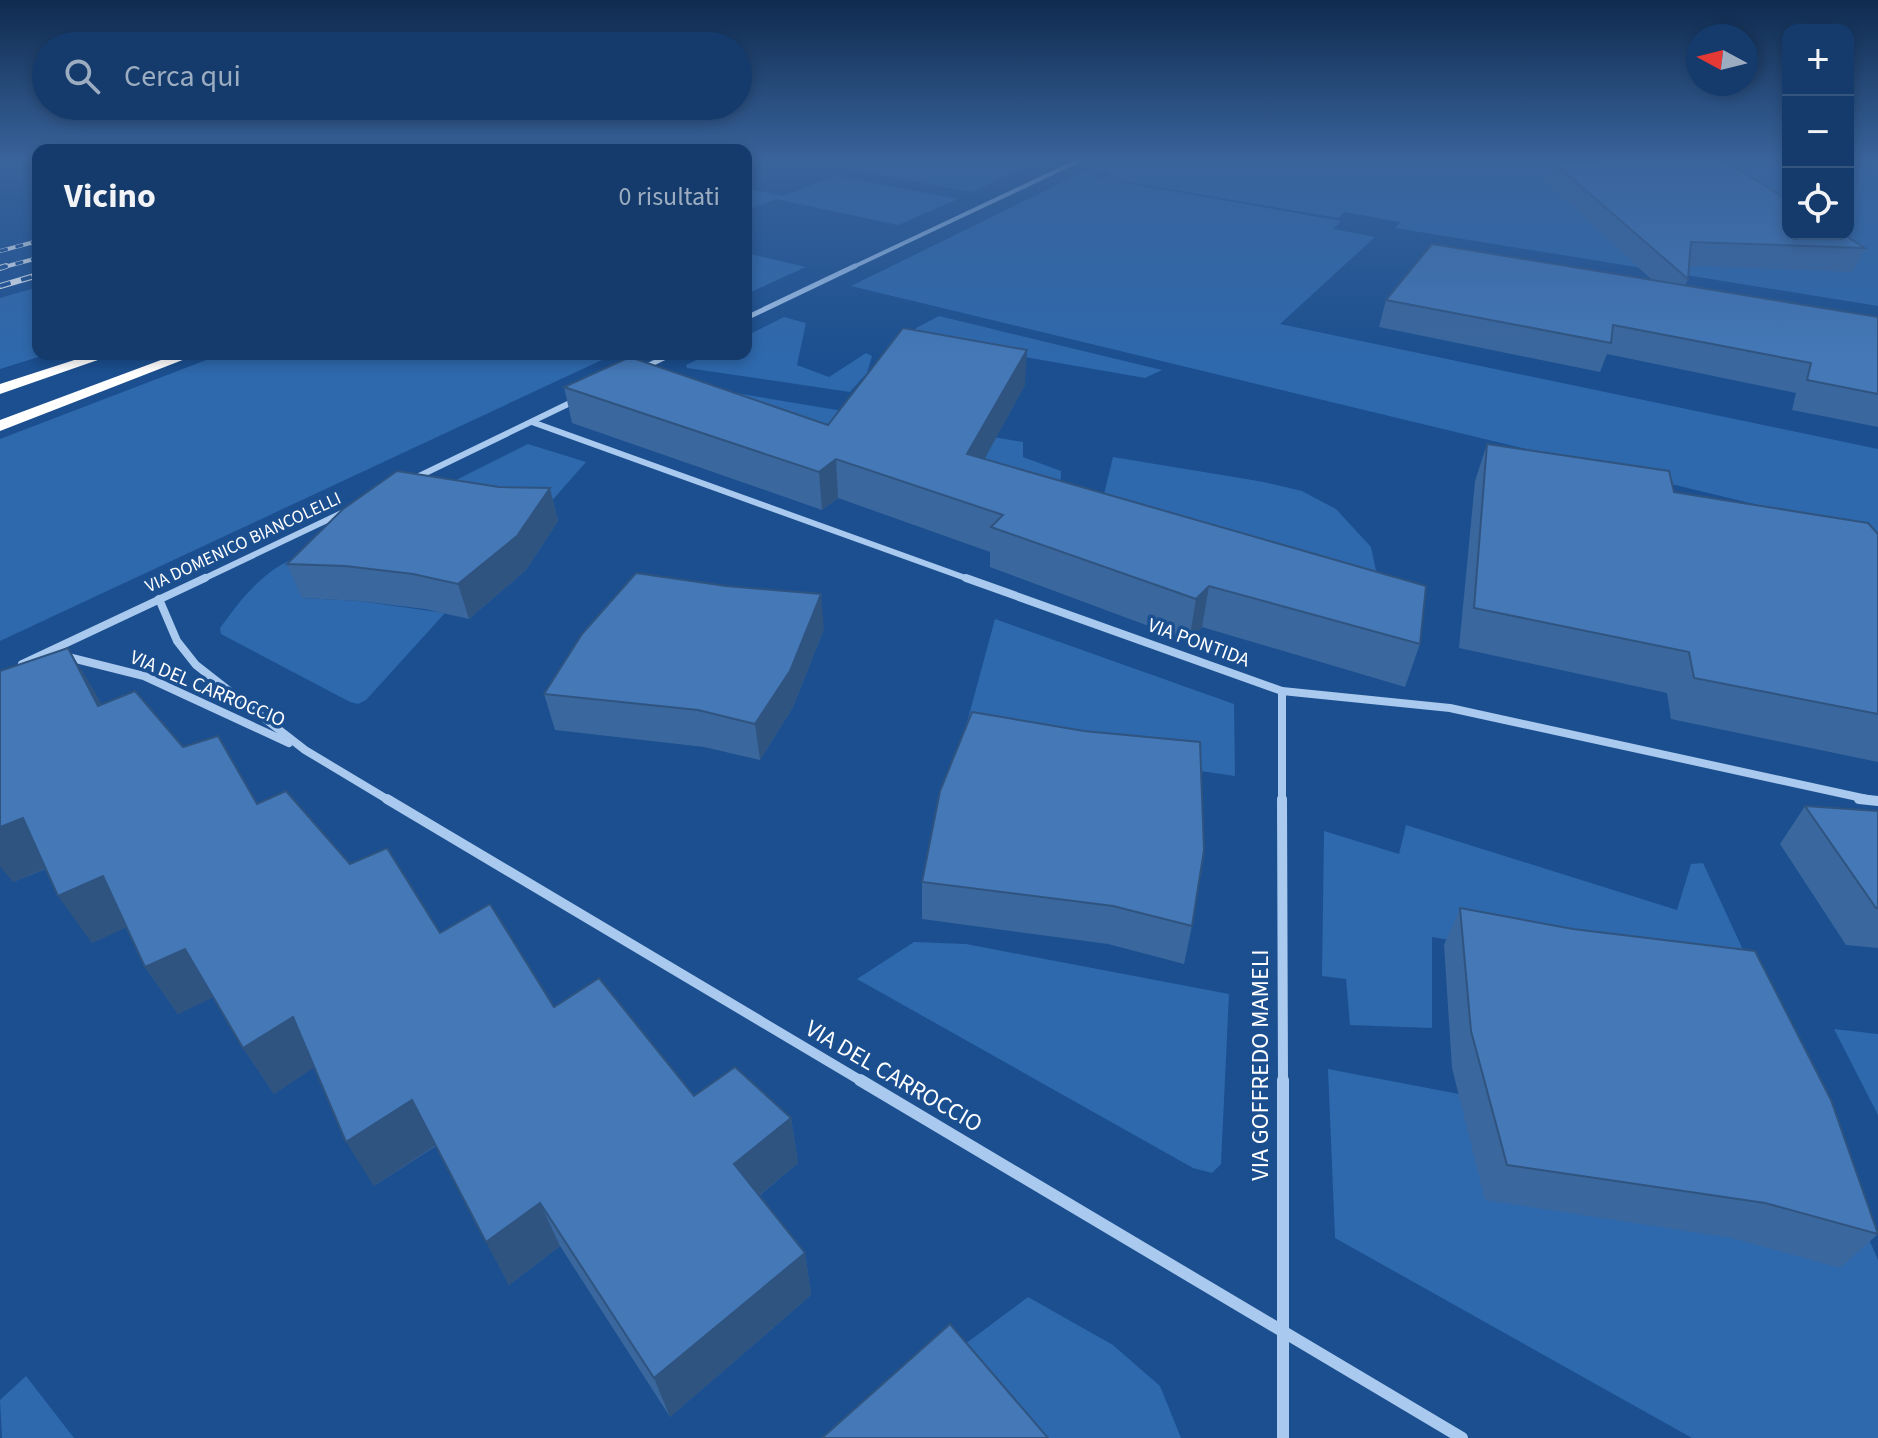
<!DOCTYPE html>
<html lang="it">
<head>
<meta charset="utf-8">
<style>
	:root { --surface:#143b6b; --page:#1d4271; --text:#f1f3f6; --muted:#9dadc1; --line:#33557e }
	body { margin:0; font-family:"Source Sans 3",sans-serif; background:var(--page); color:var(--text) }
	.controls { position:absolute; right:24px; top:24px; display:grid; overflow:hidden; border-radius:16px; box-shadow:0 4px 12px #0003 }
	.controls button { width:72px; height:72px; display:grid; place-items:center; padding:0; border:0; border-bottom:2px solid var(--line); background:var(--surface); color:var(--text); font:40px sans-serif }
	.compass { position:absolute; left:1686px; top:24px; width:72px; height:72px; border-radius:50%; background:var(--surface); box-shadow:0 4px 12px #0003; rotate:277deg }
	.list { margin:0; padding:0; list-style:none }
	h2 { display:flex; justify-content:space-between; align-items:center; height:104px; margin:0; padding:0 32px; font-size:34px }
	h2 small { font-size:26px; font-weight:400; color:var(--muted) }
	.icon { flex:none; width:44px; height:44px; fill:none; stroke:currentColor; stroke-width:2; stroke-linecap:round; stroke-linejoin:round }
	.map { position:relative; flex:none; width:1878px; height:1438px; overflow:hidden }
	.search { position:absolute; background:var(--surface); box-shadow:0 4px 12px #0003; left:32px; top:32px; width:720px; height:88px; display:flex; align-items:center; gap:20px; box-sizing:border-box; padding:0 28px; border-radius:44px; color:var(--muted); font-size:30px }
	.panel { position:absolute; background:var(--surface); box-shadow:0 4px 12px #0003; left:32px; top:144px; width:720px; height:216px; border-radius:16px }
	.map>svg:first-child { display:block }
	.green { fill:#2e69ad }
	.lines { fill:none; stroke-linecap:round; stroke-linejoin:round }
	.minor-far5 { stroke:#a9c9ee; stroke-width:4 }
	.minor-far4 { stroke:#a9c9ee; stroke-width:5 }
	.minor-far3 { stroke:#a9c9ee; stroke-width:6 }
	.minor-far2 { stroke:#a9c9ee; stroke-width:8 }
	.minor-far1 { stroke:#a9c9ee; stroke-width:10 }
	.minor { stroke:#a9c9ee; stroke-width:12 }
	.motorway { fill:#fff; fill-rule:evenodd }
	.rail-far1-casing { stroke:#fff; stroke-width:4 }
	.rail-casing { stroke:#fff; stroke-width:6 }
	.rail-far1 { stroke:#1b4f8f; stroke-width:3; stroke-dasharray:8; stroke-linecap:butt }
	.rail { stroke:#1b4f8f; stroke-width:4; stroke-dasharray:11; stroke-linecap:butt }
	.wall { fill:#3a679d }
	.shaded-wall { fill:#305480 }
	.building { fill:#4478b7; stroke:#305480; stroke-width:2 }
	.labels { text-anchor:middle; stroke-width:7; stroke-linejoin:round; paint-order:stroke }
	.far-street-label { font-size:18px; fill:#fff; stroke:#1b4f8f }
	.street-label { font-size:20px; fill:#fff; stroke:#1b4f8f }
	.near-street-label { font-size:24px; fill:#fff; stroke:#1b4f8f }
</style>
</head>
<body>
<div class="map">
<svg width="1878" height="1438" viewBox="0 0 1878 1438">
	<rect width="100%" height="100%" fill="#1b4f8f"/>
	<g class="green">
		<path d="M875,160H909L944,165L956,160H998L1032,165L972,192L851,170Z"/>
		<path d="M1109,160H1788V234H1848V160H1878V306L1395,228L1400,222L1345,212L1338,218L1104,178L1109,174L1088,170Z"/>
		<path d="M1085,171L1103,174L1098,178L1341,221L1333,229L1375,237L1280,324L1878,449V534L851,286Z"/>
		<path d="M836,176L958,199L898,225L776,199L746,210V188L783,196Z"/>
		<path d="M746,253L806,267L746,294Z"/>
		<path d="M38,287V354H48L0,369V298Z"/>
		<path d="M939,316L1162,370L1145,378L1019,356L903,362L916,328Z"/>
		<path d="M784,317L806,323L797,365L829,377L866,353L872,356L867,373L850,392L687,368L686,365L709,354H746V336Z"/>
		<path d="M222,354H601L604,359L0,641V439Z"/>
		<path d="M657,380L885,418L836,435Z"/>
		<path d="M930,426L1023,442V457L1061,471L1060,497L895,448Z"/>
		<path d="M528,444L586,462L535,520L408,504Z"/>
		<path d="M1113,457L1264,482L1302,491L1336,509L1371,547L1383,603L1099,515Z"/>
		<path d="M313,553L303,598L359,601L445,613L366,700L358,704L350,702L221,634L220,628C245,594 270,561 313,553Z"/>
		<path d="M995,619L1234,704L1235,776L963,737Z"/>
		<path d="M1406,825L1677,910L1691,864L1703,863L1802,1078L1541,956L1432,937V1028L1350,1025L1346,979L1322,976L1324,831L1399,854Z"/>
		<path d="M914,942L966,944L1229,994L1221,1164L1212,1173L1193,1168L857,979Z"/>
		<path d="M1834,1029L1878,1034V1115Z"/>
		<path d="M1328,1069L1459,1094L1486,1200L1862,1223L1878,1260V1438H1692L1335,1238Z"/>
		<path d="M1028,1297L1113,1345L1160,1386L1181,1438H1018L949,1356Z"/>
		<path d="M26,1376L74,1438H2L0,1400Z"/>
	</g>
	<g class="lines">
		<path class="minor-far5" d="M851,268L1080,160"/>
		<g class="minor-far4">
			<path d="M746,318L855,266"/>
			<path d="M643,368L672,354"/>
			<path d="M566,405L577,400"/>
		</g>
		<g class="minor-far3">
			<path d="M532,422L971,580"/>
			<path d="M413,479L570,403"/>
			<path d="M201,580L346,511"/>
		</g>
		<g class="minor-far2">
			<path d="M966,578L1282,691L1450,708L1876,801"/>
			<path d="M159,599L177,641L196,665L305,750L390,801"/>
			<path d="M64,656L144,676L289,743"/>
			<path d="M22,664L205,578"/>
			<path d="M1282,691V801"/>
		</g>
		<g class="minor-far1">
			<path d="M387,799L863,1082"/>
			<path d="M1282,799L1283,1082"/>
			<path d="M1859,799L1878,801"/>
		</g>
		<g class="minor">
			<path d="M860,1080L1462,1438"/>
			<path d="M1283,1080V1438"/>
		</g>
		<g class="motorway">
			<path d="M93,354H115L0,394V384Z"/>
			<path d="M177,354H198L0,431V420Z"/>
		</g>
		<g class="rail-far1-casing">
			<g id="rail-far1">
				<path d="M0,251L38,241"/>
				<path d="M0,268L38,258"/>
			</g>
		</g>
		<g class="rail-casing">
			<g id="rail">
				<path d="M0,268L6,266"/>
				<path d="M0,286L38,275"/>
			</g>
		</g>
		<use href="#rail-far1" class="rail-far1"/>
		<use href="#rail" class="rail"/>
	</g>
	<g class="wall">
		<path d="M1573,160H1724L1865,248L1853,272L1689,266L1688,279L1685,286L1878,317V427L1792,410L1796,393L1607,354L1600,372L1379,327L1386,300L1652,280L1546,182L1553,162H1572Z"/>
		<path d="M1025,385L984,459L1420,644L1405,687L1202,627L1189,641L990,567V552L838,498L822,510L572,423L564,387L828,425Z"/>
		<path d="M1487,444L1674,492L1878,534V762L1671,719L1667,693L1459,648L1475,481Z"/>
		<path d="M499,487L550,488L558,521L526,570L469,619L425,609L359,601L302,598L287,564Z"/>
		<path d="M824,629L793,707L760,760L704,747L555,730L544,694Z"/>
		<path d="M68,648L101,704L183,747L257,804L350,864L440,933L554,1007L694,1096L791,1118L798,1163L759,1196L805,1253L811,1295L670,1417L560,1246L509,1285L436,1146L374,1186L314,1067L274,1094L243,1048L213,997L178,1014L145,967L126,927L92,943L46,869L13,882Z"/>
		<path d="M940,791L1192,926L1184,964L1108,944L922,919V882Z"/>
		<path d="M1805,806L1878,811V948L1846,945L1780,844Z"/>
		<path d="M1460,908L1878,1234L1840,1268L1732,1238L1485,1200L1452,1068L1444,945Z"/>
	</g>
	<g class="shaded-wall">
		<path d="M1027,350L1025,385L966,493L967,454Z"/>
		<path d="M836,459L838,498L822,510L819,472Z"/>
		<path d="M550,488L558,521L526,570L469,619L458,584Z"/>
		<path d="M1209,586L1202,627L1189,641L1196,599Z"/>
		<path d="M821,594L824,629L793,707L760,760L755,724Z"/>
		<path d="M68,648L95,692L125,751L98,706Z"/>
		<path d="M23,818L57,864L13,882L0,866V827Z"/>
		<path d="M103,876L136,923L92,943L58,896Z"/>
		<path d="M185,949L216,996L178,1014L145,967Z"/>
		<path d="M293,1017L321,1063L274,1094L243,1048Z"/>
		<path d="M412,1100L436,1145L374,1186L346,1142Z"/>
		<path d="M791,1118L798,1163L744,1208L734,1164Z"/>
		<path d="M540,1203L560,1246L509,1285L486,1242Z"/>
		<path d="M805,1253L811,1295L670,1417L654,1378Z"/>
	</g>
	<g class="building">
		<path d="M1594,160H1724L1788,200V234H1843L1865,248L1691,242L1688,279L1553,162H1597Z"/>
		<path d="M1432,244L1878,317V394L1807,380L1811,363L1613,325L1611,343L1386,300Z"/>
		<path d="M903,328L1027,350L967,454L1426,586L1420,644L1209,586L1196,599L991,527L1003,515L836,459L819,472L564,387L630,357L828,425Z"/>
		<path d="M1487,444L1669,471L1674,492L1868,523L1878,534V714L1694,678L1689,652L1474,608Z"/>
		<path d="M397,471L499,487L550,488L517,536L458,584L413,574L345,566L287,564L343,509Z"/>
		<path d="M636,573L726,586L821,594L790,671L755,724L698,710L544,694L582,634Z"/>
		<path d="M68,648L98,706L135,691L183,747L218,736L257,804L286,791L350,864L387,848L440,933L490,904L554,1007L599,978L694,1096L735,1067L791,1118L734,1164L805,1253L654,1378L540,1203L486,1242L412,1100L346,1142L293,1017L243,1048L185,949L145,967L103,876L58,896L23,818L0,827V671Z"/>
		<path d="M972,712L1084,731L1200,742L1204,850L1192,926L1113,906L922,882L940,791Z"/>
		<path d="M1805,806L1878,811V908H1876Z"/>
		<path d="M1460,908L1573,929L1755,951L1831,1100L1878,1234L1765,1203L1507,1165L1471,1031Z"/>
		<path d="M950,1324L1048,1438H822Z"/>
	</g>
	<linearGradient id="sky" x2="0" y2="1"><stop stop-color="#0f2b4f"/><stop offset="0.44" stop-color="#39639b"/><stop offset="1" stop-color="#39639b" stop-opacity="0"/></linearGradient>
	<rect width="1878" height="361" fill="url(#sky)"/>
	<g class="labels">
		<g class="far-street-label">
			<text transform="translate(243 542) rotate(-25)" y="6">VIA DOMENICO BIANCOLELLI</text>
		</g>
		<g class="street-label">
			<text transform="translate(1199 642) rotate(20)" y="7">VIA PONTIDA</text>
			<text transform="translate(208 688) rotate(23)" y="7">VIA DEL CARROCCIO</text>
		</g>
		<g class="near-street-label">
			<text transform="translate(1260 1065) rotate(-90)" y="8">VIA GOFFREDO MAMELI</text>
			<text transform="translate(894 1076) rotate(30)" y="8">VIA DEL CARROCCIO</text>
		</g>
	</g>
</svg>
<div class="controls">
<button>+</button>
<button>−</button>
<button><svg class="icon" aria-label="locate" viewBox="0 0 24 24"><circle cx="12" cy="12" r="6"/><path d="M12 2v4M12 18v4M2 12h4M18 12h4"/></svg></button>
</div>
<svg class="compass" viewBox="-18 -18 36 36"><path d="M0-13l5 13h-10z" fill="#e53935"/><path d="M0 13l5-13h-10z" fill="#9dadc1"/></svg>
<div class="search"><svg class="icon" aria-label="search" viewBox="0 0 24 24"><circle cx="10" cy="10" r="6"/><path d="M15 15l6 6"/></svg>Cerca qui</div>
<section class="panel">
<h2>Vicino<small>0 risultati</small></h2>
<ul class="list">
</ul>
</section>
</div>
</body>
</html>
